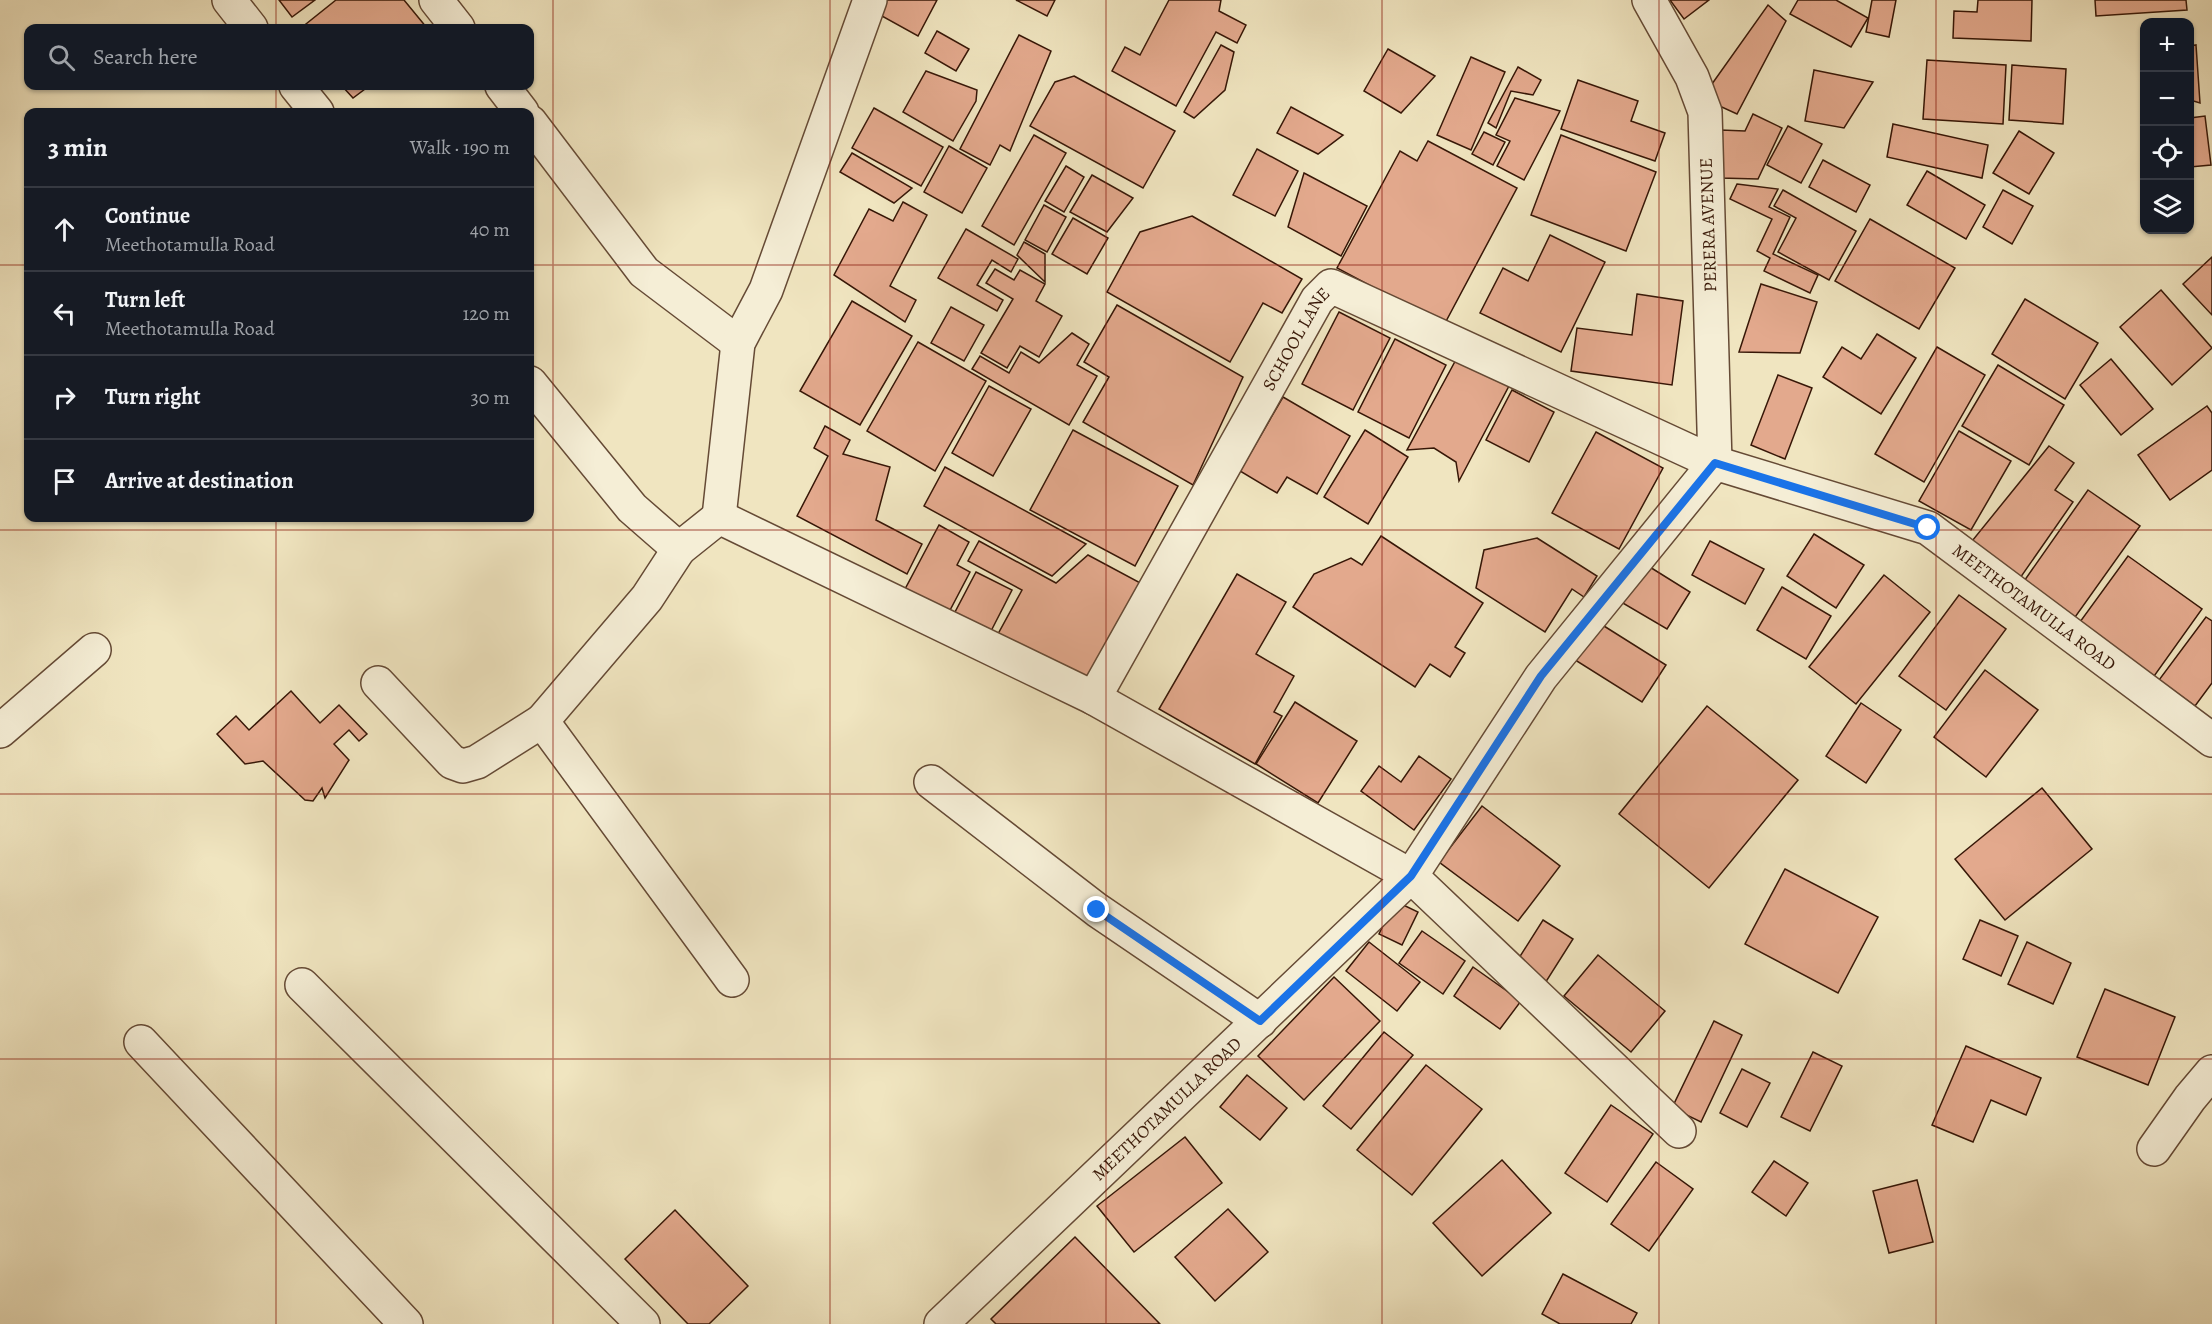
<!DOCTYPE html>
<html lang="en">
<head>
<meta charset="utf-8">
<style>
	:root { --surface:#171b24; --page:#20242c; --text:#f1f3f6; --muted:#9ea1a6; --line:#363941 }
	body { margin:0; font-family:Alegreya,serif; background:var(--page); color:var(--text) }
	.controls { position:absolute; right:18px; top:18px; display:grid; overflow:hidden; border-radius:12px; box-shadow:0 2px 4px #0004 }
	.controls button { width:54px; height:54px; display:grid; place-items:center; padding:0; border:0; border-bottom:2px solid var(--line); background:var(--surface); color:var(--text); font:30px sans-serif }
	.stop { position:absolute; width:18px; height:18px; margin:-14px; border:4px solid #1a73e8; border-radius:50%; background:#fff }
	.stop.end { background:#1a73e8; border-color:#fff; box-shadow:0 2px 6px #0008 }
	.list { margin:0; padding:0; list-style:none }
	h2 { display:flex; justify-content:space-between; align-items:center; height:78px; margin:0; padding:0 24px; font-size:26px }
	h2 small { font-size:20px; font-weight:400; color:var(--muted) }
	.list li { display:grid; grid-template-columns:39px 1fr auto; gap:18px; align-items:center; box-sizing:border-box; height:84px; padding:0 24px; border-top:2px solid var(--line) }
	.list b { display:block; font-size:22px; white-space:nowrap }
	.list p { margin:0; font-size:20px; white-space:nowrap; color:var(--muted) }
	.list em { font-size:20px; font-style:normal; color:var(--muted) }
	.icon { flex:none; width:33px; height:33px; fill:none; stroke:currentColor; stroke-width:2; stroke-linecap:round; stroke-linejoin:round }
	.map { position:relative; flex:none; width:2212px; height:1324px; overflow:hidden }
	.search { position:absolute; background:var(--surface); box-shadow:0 2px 4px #0004; left:24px; top:24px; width:510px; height:66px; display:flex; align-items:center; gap:15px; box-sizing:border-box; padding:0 21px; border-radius:12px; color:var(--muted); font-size:22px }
	.panel { position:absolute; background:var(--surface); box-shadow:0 2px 4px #0004; left:24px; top:108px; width:510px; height:414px; border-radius:12px }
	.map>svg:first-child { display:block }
	.building { fill:#e3a98d; stroke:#371707; stroke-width:1.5 }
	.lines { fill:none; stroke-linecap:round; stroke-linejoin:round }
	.minor-casing { stroke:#654a35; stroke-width:36 }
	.tertiary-casing { stroke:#654a35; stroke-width:36 }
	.minor { stroke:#f5eed6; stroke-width:33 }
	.tertiary { stroke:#f5eed6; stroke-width:33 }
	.route { stroke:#1a73e8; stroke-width:8 }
	.grid { fill:none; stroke:#8f2418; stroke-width:1.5; stroke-opacity:0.55 }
	.labels { text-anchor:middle; stroke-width:4.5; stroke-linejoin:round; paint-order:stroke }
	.street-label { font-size:18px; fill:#371707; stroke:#f5eed6 }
</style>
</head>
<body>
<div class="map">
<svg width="2212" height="1324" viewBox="0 0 2212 1324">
	<rect width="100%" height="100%" fill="#f0e5c0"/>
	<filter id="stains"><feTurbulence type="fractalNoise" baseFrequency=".00333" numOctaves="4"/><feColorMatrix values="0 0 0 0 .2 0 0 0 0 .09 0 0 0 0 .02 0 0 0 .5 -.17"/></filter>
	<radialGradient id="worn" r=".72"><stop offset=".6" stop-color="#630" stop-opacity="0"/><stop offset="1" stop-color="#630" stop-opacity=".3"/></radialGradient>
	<g class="building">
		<path d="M279,0H315L292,17Z"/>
		<path d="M336,0H404L427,28H301Z"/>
		<path d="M877,0H937L918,36L871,10Z"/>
		<path d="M1016,0H1055L1047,16Z"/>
		<path d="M1169,0H1221L1219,11L1246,25L1237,43L1216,32L1176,106L1112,71L1125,47L1140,55Z"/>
		<path d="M1670,0H1709L1684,19Z"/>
		<path d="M1798,0H1836L1868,18L1851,47L1790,14Z"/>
		<path d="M1872,0H1896L1889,37L1866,32Z"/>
		<path d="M1978,0H2032L2031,41L1953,38L1954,11L1977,12Z"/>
		<path d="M2095,0H2186L2187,10L2096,16Z"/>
		<path d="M1768,5L1786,21L1737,114L1702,98Z"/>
		<path d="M937,31L969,49L956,71L925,53Z"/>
		<path d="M1019,35L1051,51L1010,151L1000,145L990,165L960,149Z"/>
		<path d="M1221,45L1234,52L1225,90L1194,118L1184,112Z"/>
		<path d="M2196,45L2200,103L2190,100V46Z"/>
		<path d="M1388,49L1435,76L1401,113L1364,91Z"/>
		<path d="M1471,57L1505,72L1471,150L1437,135Z"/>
		<path d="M1927,60L2006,65L2003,124L1923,119Z"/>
		<path d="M2012,65L2066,69L2063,124L2009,120Z"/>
		<path d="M1518,67L1541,80L1533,95L1511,91L1496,128L1488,123Z"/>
		<path d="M1814,70L1873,82L1844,128L1805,121Z"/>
		<path d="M926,71L977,90L976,101L953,141L903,112Z"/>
		<path d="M1074,76L1175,131L1143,188L1030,126L1055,82Z"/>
		<path d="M1578,80L1638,101L1631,121L1665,133L1655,161L1561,129Z"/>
		<path d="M342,86H369L353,98Z"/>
		<path d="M1515,98L1560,111L1524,180L1497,166L1510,141L1496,135Z"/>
		<path d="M1291,107L1343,135L1318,154L1277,133Z"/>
		<path d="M874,108L943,147L921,186L852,148Z"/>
		<path d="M1753,114L1782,128L1758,179L1720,178L1721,130L1745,131Z"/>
		<path d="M2205,116L2211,165L2190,167V118Z"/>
		<path d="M1893,124L1988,145L1982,178L1887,157Z"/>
		<path d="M1788,126L1822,144L1801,183L1767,165Z"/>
		<path d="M2019,131L2054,153L2029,194L1993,173Z"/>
		<path d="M1484,132L1505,142L1493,165L1472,154Z"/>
		<path d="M1034,135L1066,153L1014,245L982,226Z"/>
		<path d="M1561,135L1656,172L1626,251L1531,215Z"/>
		<path d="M1428,141L1517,188L1444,325L1337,268L1400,151L1417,161Z"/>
		<path d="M949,146L987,168L962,213L924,192Z"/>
		<path d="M1257,149L1298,171L1275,216L1233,195Z"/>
		<path d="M852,153L912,188L894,203L840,172Z"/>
		<path d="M1823,160L1870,185L1856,212L1809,187Z"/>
		<path d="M1066,166L1084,177L1064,212L1045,201Z"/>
		<path d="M1927,171L1985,205L1966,239L1907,205Z"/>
		<path d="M1304,173L1367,206L1341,256L1288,227Z"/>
		<path d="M1092,175L1133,198L1107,232L1070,212Z"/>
		<path d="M1737,184L1778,189L1769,207L1790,217L1773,254L1818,275L1810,293L1764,271L1770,258L1757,251L1772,219L1730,199Z"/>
		<path d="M1783,190L1856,231L1829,280L1778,252L1796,218L1774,206Z"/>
		<path d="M2003,190L2033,206L2012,244L1983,227Z"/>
		<path d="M903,202L927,215L890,286L916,300L905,322L834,275L869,209L893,221Z"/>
		<path d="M1044,205L1066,217L1047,252L1025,240Z"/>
		<path d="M1192,216L1302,279L1282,313L1263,303L1230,362L1107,292L1140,232Z"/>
		<path d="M1073,218L1108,238L1087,274L1052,254Z"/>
		<path d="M1870,219L1955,268L1919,329L1835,281Z"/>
		<path d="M966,229L1018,259L1011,272L992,260L977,285L1003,300L997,311L938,278Z"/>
		<path d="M1550,235L1605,262L1561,352L1480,313L1503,268L1528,281Z"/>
		<path d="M1024,242L1045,254V282L1017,255Z"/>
		<path d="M2212,257V315L2183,284Z"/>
		<path d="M995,269L1014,280L1020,270L1045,284L1036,301L1062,316L1039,357L1020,346L1007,368L981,353L1013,299L986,283Z"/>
		<path d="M1761,284L1817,302L1800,353L1739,352Z"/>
		<path d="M2161,290L2212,348L2172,385L2120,327Z"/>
		<path d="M1637,294L1683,301L1672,385L1571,371L1577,328L1632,335Z"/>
		<path d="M2025,299L2098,343L2065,399L1992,354Z"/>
		<path d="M852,301L912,336L860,425L800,391Z"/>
		<path d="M1117,305L1243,377L1193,485L1083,422L1109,377L1084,362Z"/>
		<path d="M951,307L984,325L964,361L931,343Z"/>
		<path d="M1339,312L1390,338L1353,410L1302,384Z"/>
		<path d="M1072,333L1089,344L1077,365L1097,376L1069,425L972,369L980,356L1009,373L1021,352L1039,363Z"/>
		<path d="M1877,334L1916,358L1881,414L1823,377L1842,347L1861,359Z"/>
		<path d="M1395,339L1446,365L1409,438L1358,412Z"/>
		<path d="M918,342L986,381L935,471L867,431Z"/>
		<path d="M1937,347L1985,375L1924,482L1875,454Z"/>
		<path d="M1458,356L1510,384L1459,481L1456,462L1434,448L1407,450Z"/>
		<path d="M2111,359L2153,409L2121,435L2080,385Z"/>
		<path d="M1998,365L2064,405L2029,465L1962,426Z"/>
		<path d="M1778,375L1812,388L1785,459L1751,445Z"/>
		<path d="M989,386L1031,409L993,476L952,453Z"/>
		<path d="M1512,390L1554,412L1529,462L1486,440Z"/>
		<path d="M1283,397L1350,436L1317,494L1287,477L1277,493L1240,471Z"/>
		<path d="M2207,406L2212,413V470L2170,500L2138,455Z"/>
		<path d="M825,426L850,440L843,454L890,467L876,520L922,544L907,574L797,516L828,456L814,448Z"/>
		<path d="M1073,430L1178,486L1135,566L1030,510Z"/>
		<path d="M1365,430L1408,457L1368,524L1324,497Z"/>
		<path d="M1959,431L2011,461L1971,530L1919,501Z"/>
		<path d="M1596,432L1663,468L1619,549L1552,513Z"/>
		<path d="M2049,446L2074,463L2055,490L2073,502L2018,581L1968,546Z"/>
		<path d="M945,467L1086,544L1052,576L924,506Z"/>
		<path d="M2088,490L2140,526L2073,620L2022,584Z"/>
		<path d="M939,525L969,542L957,565L970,572L948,614L904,591Z"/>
		<path d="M1814,534L1864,565L1836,608L1787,576Z"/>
		<path d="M1381,536L1483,603L1455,647L1465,653L1450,677L1430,664L1415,687L1293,607L1314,574L1351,558L1362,565Z"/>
		<path d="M1537,538L1597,576L1584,597L1572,589L1545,632L1476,588L1484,550Z"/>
		<path d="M979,541L1056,583L1088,555L1146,586L1092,685L998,634L1022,590L968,561Z"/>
		<path d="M1710,541L1764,569L1745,604L1692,575Z"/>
		<path d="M2128,556L2202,609L2152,679L2077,626Z"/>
		<path d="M1645,564L1690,592L1667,629L1621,602Z"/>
		<path d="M976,572L1012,590L990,633L954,614Z"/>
		<path d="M1237,574L1286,602L1256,654L1294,676L1274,712L1282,716L1255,764L1159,709Z"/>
		<path d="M1884,575L1930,612L1856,704L1809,667Z"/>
		<path d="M1782,587L1831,616L1806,659L1757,630Z"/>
		<path d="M1959,595L2006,629L1946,710L1899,676Z"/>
		<path d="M2206,617L2212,621V683L2195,706L2159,680Z"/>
		<path d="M1596,621L1666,665L1642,702L1572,658Z"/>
		<path d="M1985,670L2038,710L1986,777L1934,737Z"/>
		<path d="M291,691L320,723L339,705L367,734L359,741L349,730L334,744L349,760L325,798L322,788L313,801L305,800L263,761L245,764L217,734L236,716L249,730Z"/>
		<path d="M1295,702L1357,741L1318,803L1256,764Z"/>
		<path d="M1861,703L1901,730L1866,783L1826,756Z"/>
		<path d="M1707,706L1798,780L1709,888L1619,814Z"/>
		<path d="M1419,756L1451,779L1414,830L1361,791L1379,766L1401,782Z"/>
		<path d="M2042,788L2092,849L2005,920L1955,859Z"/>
		<path d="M1482,806L1560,866L1518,921L1439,862Z"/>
		<path d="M1785,869L1878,917L1838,993L1745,944Z"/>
		<path d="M1395,901L1418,912L1402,945L1379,934Z"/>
		<path d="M1543,920L1573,939L1542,988L1512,969Z"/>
		<path d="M1980,920L2018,936L2001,976L1963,959Z"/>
		<path d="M1422,931L1465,961L1443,994L1399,963Z"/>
		<path d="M1369,942L1420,982L1397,1011L1346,971Z"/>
		<path d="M2027,942L2071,963L2053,1004L2008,984Z"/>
		<path d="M1598,955L1665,1011L1631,1052L1564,996Z"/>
		<path d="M1473,967L1521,1001L1500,1029L1454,996Z"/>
		<path d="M1334,977L1380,1021L1304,1100L1258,1056Z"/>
		<path d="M2105,989L2175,1017L2148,1085L2077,1057Z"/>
		<path d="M1714,1021L1742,1035L1701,1122L1672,1108Z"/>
		<path d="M1384,1032L1413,1055L1351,1129L1323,1106Z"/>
		<path d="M1966,1046L2041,1078L2026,1115L1991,1100L1973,1142L1932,1125Z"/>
		<path d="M1813,1052L1842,1066L1810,1131L1781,1117Z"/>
		<path d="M1426,1065L1482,1109L1412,1195L1357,1150Z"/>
		<path d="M1742,1069L1770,1083L1747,1127L1720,1113Z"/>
		<path d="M1247,1075L1287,1108L1260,1140L1220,1107Z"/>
		<path d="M1611,1105L1653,1134L1607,1202L1565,1173Z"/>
		<path d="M1185,1137L1222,1183L1134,1252L1097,1206Z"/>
		<path d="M1502,1160L1551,1213L1482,1276L1433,1223Z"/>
		<path d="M1774,1161L1808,1183L1786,1216L1752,1192Z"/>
		<path d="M1656,1162L1693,1189L1649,1251L1611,1224Z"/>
		<path d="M1917,1180L1933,1242L1889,1253L1873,1191Z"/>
		<path d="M1228,1209L1268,1252L1215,1301L1175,1257Z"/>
		<path d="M675,1210L748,1286L709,1324H688L625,1259Z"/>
		<path d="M1075,1237L1160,1324H996L991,1319Z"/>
		<path d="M1563,1274L1637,1313L1631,1324H1560L1542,1314Z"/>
	</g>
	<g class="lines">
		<g class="minor-casing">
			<g id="minor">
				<path d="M229,0L251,28"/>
				<path d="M436,0L458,28"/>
				<path d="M296,86L317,112"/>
				<path d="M502,86L522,112"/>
				<path d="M530,122L644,272L738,343"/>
				<path d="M530,383L632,508L679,549L719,517L1094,698L1411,876L1679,1131"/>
				<path d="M719,517L738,343L766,290L870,0"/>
				<path d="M679,549L647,598L542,721L732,980"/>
				<path d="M378,683L452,762L463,766L477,762L542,721"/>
				<path id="s1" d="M1094,698L1317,300L1331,286L1715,463L1705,112L1692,77L1649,0"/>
				<path d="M0,731L94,650"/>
				<path d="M931,782L1097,910L1260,1021"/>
				<path d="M302,985L643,1324"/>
				<path d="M141,1042L406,1324"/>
				<path d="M2154,1149L2190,1098L2212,1072"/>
			</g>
		</g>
		<g class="tertiary-casing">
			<g id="tertiary">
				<path id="s2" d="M941,1324L1411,876L1541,677L1715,463L1928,528L2212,740"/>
			</g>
		</g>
		<use href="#minor" class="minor"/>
		<use href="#tertiary" class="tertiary"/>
	</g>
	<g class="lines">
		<path class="route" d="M1097,910L1260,1021L1411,876L1541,676L1715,463L1928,528"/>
	</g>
	<path class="grid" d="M276,0V28M553,0V1324M830,0V1324M1106,0V1324M1382,0V1324M1659,0V1324M1936,0V1324M276,86V112M0,265H28M530,265H2212M276,518V1324M0,530H2212M0,794H2212M0,1059H2212"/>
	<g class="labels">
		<g class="street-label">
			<text transform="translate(1708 225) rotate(-92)" y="6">PERERA AVENUE</text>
			<text dy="6" stroke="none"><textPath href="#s1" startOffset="412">SCHOOL LANE</textPath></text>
			<text dy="6" stroke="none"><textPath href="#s2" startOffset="1518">MEETHOTAMULLA ROAD</textPath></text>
			<text dy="6" stroke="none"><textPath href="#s2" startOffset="312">MEETHOTAMULLA ROAD</textPath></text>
		</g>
	</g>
	<rect width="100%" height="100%" filter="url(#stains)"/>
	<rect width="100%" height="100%" fill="url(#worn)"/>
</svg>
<div class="controls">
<button>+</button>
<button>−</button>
<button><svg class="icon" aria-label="locate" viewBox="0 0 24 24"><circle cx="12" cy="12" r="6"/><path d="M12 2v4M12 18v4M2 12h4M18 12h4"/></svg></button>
<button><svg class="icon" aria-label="layers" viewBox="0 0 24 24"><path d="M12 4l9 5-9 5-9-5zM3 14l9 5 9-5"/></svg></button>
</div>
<div class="stop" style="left:1928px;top:528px"></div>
<div class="stop end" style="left:1097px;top:910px"></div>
<div class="search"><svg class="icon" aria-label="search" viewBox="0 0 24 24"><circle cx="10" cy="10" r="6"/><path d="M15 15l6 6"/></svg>Search here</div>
<section class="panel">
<h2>3 min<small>Walk · 190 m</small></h2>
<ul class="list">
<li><svg class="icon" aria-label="ahead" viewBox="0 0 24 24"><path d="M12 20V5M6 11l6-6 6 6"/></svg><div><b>Continue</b><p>Meethotamulla Road</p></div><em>40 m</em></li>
<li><svg class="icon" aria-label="left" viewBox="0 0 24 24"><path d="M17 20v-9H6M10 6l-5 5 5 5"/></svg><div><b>Turn left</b><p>Meethotamulla Road</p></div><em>120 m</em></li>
<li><svg class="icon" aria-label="right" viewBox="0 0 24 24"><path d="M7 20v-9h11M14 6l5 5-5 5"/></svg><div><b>Turn right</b></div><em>30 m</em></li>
<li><svg class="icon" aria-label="arrive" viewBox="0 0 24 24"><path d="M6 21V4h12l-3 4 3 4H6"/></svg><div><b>Arrive at destination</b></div></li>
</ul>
</section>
</div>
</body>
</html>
